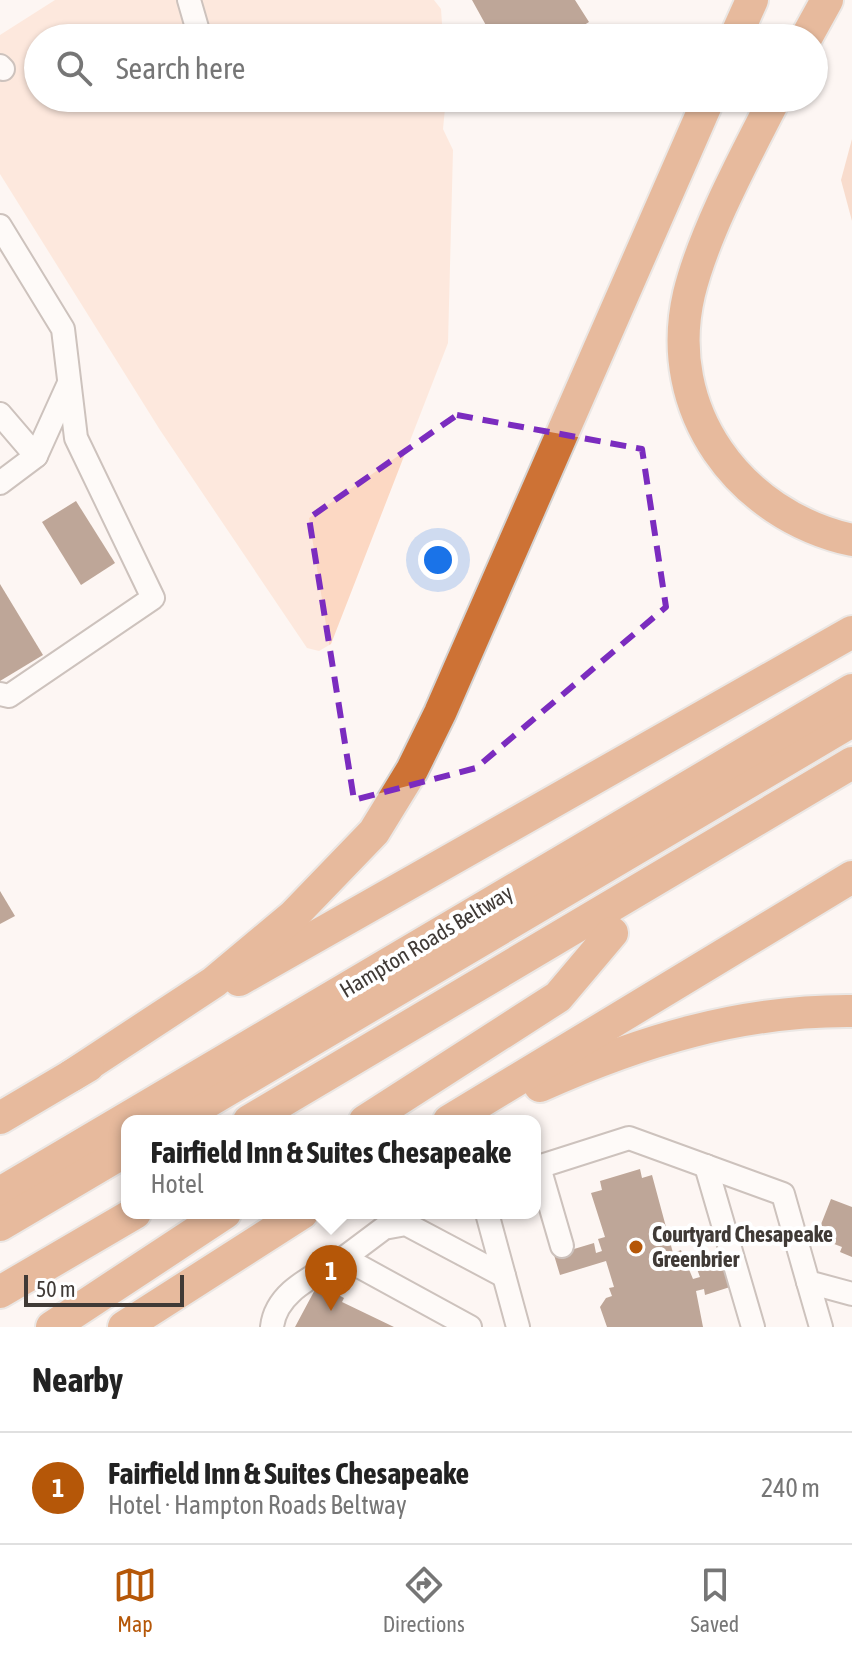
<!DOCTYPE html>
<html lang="en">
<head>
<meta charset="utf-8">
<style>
	:root { --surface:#fff; --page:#f6f6f6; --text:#222; --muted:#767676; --line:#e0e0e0; --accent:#b55708 }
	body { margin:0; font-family:"Asap Condensed",sans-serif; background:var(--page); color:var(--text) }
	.scale { position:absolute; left:24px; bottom:20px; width:160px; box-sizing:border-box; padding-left:8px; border:4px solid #403a36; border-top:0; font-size:22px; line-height:28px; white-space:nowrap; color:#403a36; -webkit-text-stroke:6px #fff; paint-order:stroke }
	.you { position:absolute; left:438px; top:560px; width:28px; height:28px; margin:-20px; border:6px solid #fff; border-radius:50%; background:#1a73e8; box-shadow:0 0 0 12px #1a73e833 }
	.badge { display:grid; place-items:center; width:52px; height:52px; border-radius:50%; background:var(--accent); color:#fff; font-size:26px; font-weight:700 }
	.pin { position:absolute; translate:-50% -66px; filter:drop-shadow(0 2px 4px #0008) }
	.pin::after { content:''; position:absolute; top:42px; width:28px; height:24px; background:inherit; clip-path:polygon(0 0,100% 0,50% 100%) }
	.popup { position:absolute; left:121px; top:1115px; width:420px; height:104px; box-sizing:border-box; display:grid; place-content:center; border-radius:16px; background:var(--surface); filter:drop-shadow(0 2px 6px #0005); font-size:26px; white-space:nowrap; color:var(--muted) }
	.popup b { font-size:30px; color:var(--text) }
	.popup::after { content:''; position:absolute; left:50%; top:100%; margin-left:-16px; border:16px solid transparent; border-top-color:var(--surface) }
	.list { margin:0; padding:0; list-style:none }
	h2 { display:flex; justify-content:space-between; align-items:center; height:104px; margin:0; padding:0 32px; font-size:34px }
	h2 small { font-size:26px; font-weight:400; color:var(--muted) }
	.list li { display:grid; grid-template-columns:52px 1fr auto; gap:24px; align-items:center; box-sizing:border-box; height:112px; padding:0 32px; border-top:2px solid var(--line) }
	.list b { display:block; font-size:30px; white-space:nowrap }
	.list p { margin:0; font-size:26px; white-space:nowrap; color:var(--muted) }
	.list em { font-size:26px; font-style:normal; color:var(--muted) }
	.icon { flex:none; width:44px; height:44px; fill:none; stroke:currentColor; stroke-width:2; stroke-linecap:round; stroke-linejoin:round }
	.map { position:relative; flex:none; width:852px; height:1327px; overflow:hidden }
	.search { position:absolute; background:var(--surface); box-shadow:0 2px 6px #0004; left:24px; right:24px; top:24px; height:88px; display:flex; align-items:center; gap:20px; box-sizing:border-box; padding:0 28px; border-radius:44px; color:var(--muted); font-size:30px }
	.sheet { height:216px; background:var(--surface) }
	nav { display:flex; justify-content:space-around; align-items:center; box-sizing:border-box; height:112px; border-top:2px solid var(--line); background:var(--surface); font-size:22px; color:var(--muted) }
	nav a { display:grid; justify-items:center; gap:4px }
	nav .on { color:var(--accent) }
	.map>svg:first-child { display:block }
	.green { fill:#fcd8c3 }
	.water { fill:#f1bd9f }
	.building { fill:#71452a }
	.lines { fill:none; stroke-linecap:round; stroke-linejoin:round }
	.minor-casing { stroke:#92847c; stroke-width:26 }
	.highway-casing { stroke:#d5d4d3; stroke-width:36 }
	.minor { stroke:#fff; stroke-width:22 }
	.highway { stroke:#cd7235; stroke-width:32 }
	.marked { fill:none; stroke:#7b2cbf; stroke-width:6; stroke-dasharray:16 10; stroke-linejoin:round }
	.poi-dot { fill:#b55708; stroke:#fff; stroke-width:3 }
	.labels { text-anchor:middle; stroke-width:8; stroke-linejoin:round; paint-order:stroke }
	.street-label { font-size:22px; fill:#403a36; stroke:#fff }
	.poi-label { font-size:22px; font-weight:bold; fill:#403a36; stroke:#fff; text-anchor:start }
</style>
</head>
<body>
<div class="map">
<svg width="852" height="1327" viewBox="0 0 852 1327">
	<rect width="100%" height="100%" fill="#fdf6f3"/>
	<path class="green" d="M55,0H434L441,9L443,38H38V98H446L443,129L453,150L448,343L331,644L319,651L307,648L160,430L0,174V35Z"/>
	<path class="water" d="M852,139V221L841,180Z"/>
	<g class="building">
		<path d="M472,0H575L589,22L568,35L570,38H493Z"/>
		<path d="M76,501L115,563L81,585L42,522Z"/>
		<path d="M0,584L43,655L0,681Z"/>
		<path d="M0,891L15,916L0,924Z"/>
		<path d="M640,1169L642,1178L652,1175L673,1253L681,1250L693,1279L700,1277L697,1269L722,1261L730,1287L705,1295L704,1289L696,1291L703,1327H607L600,1307L606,1298L612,1296L609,1288L614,1287L606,1261L560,1275L554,1255L594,1243L596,1253L602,1251L598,1239L605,1237L591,1193L602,1190L600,1181Z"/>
		<path d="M831,1199L852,1207V1257L840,1252L842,1247L816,1237Z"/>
		<path d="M318,1284L344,1298L342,1302L394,1327H295Z"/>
	</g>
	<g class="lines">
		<g class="minor-casing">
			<g id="minor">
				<path d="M189,0L200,38"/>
				<path d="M0,66L3,69"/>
				<path d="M220,98V99"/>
				<path d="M0,226L63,329L76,438L153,598L9,696L0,694"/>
				<path d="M0,414L36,456"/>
				<path d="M0,483L36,456L69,383"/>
				<path d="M706,1166L753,1327"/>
				<path d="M539,1167L562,1246"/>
				<path d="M535,1168L629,1138L783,1194L808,1282L852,1294"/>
				<path d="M487,1213L518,1327"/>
				<path d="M344,1258L384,1228L406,1224L504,1276"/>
				<path d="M808,1282L821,1327"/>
				<path d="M272,1327C276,1291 315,1276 344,1258L470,1327"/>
			</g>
		</g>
		<g class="highway-casing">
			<g id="highway">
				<path d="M735,38L752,0"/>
				<path d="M806,38L827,0"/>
				<path d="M775,98C746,155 704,232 689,294C662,410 739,515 852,540"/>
				<path d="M239,980L852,632"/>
				<path d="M71,1076L214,982L293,916L374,832L412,770L440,713L709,98"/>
				<path d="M540,1086C640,1041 742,1010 852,1011"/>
				<path d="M0,1118L88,1066"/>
				<path d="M175,1121L852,721"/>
				<path d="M249,1121L852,763"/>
				<path d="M365,1121L558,997L612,933"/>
				<path d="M449,1121L852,877"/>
				<path d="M0,1193L852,690"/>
				<path d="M0,1225L127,1150"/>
				<path d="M0,1292L135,1213"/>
				<path d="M52,1327L225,1213"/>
				<path d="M124,1327L302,1213"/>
			</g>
		</g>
		<use href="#minor" class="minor"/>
		<use href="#highway" class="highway"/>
	</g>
	<path d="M0 0H852V1327H0ZM457,415L642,449L666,607L476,768L354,800L309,518Z" fill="#fdf6f3" fill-opacity=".55" fill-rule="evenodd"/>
	<path class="marked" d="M457,415L642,449L666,607L476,768L354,800L309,518Z"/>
	<circle class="poi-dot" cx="636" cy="1247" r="8"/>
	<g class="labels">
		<g class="street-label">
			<text transform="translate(426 941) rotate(-31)" y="8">Hampton Roads Beltway</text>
		</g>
		<g class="poi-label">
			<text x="652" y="1242">Courtyard Chesapeake<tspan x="652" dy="25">Greenbrier</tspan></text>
		</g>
	</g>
</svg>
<div class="scale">50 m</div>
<div class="you"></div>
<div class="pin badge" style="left:331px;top:1311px">1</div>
<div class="popup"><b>Fairfield Inn &amp; Suites Chesapeake</b>Hotel</div>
<div class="search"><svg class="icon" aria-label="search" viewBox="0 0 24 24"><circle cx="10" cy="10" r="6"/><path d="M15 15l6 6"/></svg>Search here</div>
</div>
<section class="sheet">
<h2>Nearby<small></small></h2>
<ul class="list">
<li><span class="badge">1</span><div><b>Fairfield Inn &amp; Suites Chesapeake</b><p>Hotel · Hampton Roads Beltway</p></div><em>240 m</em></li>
</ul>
</section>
<nav>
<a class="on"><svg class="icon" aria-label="map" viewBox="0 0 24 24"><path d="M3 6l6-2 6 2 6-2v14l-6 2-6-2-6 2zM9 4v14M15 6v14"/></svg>Map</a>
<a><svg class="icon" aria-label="directions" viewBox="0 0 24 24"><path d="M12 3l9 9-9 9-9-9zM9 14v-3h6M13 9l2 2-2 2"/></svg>Directions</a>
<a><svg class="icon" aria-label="saved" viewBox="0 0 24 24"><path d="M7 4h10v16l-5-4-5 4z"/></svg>Saved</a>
</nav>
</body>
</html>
